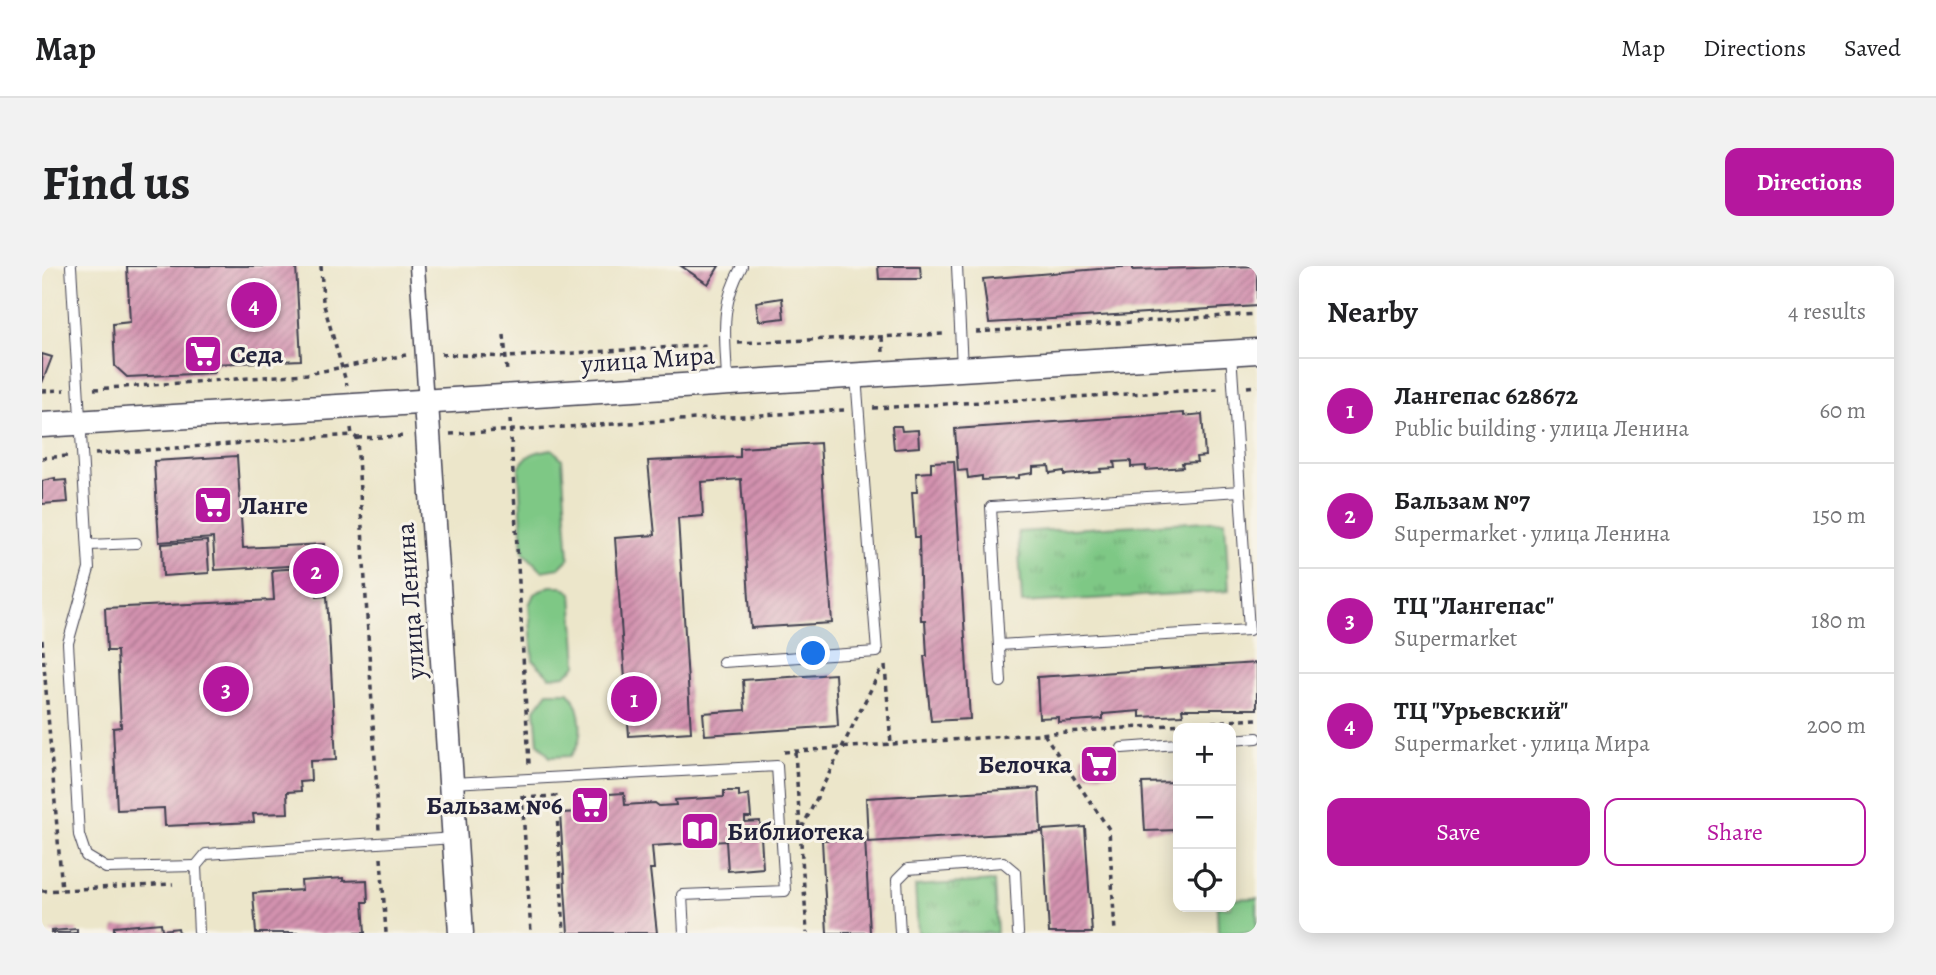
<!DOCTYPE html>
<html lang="en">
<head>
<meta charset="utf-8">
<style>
	:root { --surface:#fff; --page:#f2f2f2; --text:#202124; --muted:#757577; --line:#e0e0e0; --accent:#b5179e }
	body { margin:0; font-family:Alegreya,serif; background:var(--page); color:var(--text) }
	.controls { position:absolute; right:21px; bottom:21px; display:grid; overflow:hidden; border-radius:14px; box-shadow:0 4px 18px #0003 }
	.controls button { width:63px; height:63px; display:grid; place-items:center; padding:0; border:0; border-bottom:2px solid var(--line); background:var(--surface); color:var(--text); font:35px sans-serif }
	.you { position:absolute; left:772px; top:388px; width:24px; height:24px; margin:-18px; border:5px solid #fff; border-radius:50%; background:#1a73e8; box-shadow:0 0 0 10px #1a73e833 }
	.badge { display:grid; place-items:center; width:46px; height:46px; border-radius:50%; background:var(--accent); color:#fff; font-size:23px; font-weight:700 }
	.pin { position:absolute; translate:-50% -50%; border:4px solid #fff; box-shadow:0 2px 7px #0006 }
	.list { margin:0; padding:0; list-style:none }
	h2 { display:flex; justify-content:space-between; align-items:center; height:91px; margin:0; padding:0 28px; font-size:30px }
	h2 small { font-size:23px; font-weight:400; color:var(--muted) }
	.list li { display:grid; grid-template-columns:46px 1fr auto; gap:21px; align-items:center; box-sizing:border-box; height:105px; padding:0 28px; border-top:2px solid var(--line) }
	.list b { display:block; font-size:26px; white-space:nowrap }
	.list p { margin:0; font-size:23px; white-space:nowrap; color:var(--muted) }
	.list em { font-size:23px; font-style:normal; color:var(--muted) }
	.actions { display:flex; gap:14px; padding:21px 28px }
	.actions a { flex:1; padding:16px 0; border:2px solid var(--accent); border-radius:14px; text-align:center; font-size:24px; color:var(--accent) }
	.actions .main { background:var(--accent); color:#fff }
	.icon { flex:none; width:38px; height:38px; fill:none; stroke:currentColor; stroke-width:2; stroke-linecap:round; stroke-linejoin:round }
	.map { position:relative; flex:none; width:1215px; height:667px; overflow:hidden; border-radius:14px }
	header { display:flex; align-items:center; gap:42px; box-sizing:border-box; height:98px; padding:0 35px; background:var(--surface); border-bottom:2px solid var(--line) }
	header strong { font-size:33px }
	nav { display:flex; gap:38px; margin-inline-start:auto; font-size:24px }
	.intro { display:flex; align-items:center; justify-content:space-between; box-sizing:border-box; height:168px; padding:0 42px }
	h1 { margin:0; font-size:49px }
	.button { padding:18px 32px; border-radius:14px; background:var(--accent); color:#fff; font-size:24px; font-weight:700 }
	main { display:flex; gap:42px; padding:0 42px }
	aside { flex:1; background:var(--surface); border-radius:14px; box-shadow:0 4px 18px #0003 }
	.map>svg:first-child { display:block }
	.grass { fill:#7ec885; stroke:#507560; stroke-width:2 }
	.park { fill:url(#park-tufts); stroke:#507560; stroke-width:2 }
	.building { fill:url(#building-hatch) }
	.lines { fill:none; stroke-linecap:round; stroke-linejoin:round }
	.service-casing { stroke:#403f50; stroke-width:12 }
	.pedestrian-casing { stroke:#403f50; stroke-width:17 }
	.tertiary-casing { stroke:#403f50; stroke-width:27 }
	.path { stroke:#403f50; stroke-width:3.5; stroke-dasharray:5 5; stroke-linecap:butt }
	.service { stroke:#fff; stroke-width:10 }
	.pedestrian { stroke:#fff; stroke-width:14 }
	.tertiary { stroke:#fff; stroke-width:24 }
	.labels { text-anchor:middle; stroke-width:6; stroke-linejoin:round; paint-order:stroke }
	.poi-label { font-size:26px; font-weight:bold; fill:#22223b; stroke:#f7f3e8; text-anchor:start }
	.street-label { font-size:26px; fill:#22223b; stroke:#f7f3e8 }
</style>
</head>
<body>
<header>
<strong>Map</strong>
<nav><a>Map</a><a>Directions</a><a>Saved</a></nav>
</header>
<div class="intro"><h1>Find us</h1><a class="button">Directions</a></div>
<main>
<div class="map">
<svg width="1215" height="667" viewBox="0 0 1215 667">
	<defs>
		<pattern id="park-tufts" width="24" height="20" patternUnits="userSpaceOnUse" patternTransform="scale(1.75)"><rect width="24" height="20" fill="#7ec885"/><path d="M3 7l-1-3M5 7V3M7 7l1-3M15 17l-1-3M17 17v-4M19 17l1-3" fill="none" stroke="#67a26e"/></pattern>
		<pattern id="building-hatch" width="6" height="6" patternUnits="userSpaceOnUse" patternTransform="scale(1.75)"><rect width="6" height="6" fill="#d392af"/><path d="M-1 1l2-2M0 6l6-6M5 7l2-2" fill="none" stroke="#ab7790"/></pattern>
	</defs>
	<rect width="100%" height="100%" fill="#f7f3e8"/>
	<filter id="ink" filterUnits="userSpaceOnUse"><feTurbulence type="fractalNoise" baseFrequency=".0143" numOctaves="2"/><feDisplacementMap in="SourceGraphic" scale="14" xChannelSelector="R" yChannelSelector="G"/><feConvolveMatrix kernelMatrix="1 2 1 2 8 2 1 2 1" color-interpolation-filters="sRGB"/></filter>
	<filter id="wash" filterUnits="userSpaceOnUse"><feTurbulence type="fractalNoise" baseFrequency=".00686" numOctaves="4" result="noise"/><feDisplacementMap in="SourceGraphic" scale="28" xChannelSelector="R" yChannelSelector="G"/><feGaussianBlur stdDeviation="1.57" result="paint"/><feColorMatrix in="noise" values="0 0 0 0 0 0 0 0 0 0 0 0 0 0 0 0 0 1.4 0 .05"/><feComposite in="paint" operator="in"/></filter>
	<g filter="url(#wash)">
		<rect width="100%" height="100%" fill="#ece6ca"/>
		<g class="grass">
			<path d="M510,183L520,193L527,292L517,302L500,305L481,286L477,203C482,188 496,185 510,183Z"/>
			<path d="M508,320H519L530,327L535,399L523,409L508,411L491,394L487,339L492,328Z"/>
			<path d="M506,426H527C540,443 544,474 528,490L508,491L496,477L493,443Z"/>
			<path d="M1215,632V667H1176L1175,641H1189V633Z"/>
		</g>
		<g class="park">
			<path d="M1183,254L1187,325L980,337L976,266Z"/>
			<path d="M952,615L955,667H876L873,620Z"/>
		</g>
		<g id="blocks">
			<g class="building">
				<path d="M85,0H254L259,94L172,98V107L85,111L73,100L71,58L88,56Z"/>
				<path d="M639,0H677L666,18Z"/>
				<path d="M836,0H878L879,13H837Z"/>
				<path d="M1091,0V4L1215,0V40L947,57L941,13Z"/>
				<path d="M740,32L742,52L717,55L714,36Z"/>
				<path d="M0,88L10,91L0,117Z"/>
				<path d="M1142,147V150L1160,148L1163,190L1154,191L1155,196L1140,197L1141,201L1104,204V200L1089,201V195L1072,196L1073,202L1058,203L1059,206L1022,209V205L1008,207L1007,200L991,201V207L977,209V212L940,214V210L926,212L925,204L916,205L913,163Z"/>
				<path d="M850,160H859L860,165L876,164L877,181L852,183Z"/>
				<path d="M778,177L790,357L709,362L699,213L659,216L661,250L636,252L649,466L587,470L573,272L613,269L606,195L698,191V182Z"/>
				<path d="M195,190L201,282L283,278L284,298L173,304L171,272L117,276L112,195Z"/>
				<path d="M912,195L928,453L889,455L882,390H885L883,354H879L877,271H873L870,226H875L874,207L889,206V196Z"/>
				<path d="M13,212V215L24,214L26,236L0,238V215Z"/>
				<path d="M165,275L167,307L121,310L120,278Z"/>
				<path d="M274,301L275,331L285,330L294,494L268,495L269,515L258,516L259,525L245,526L246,547L211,548L212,556L123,560L122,542L75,544L71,462L79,461L75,385H65L63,342L232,334L230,304Z"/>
				<path d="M1215,397V443H1140L1141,449L1098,451V445L1061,448V453L1016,456V451L997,452L995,411Z"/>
				<path d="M793,408L796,460L663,469L661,447L703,444L701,414Z"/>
				<path d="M1054,486L1073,488L1074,508L1041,509L1040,489Z"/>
				<path d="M1136,516V564L1103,565L1100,517Z"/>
				<path d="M997,522L999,566L826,576L824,532Z"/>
				<path d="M682,525H697V531L707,528L709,551H703V556L718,555L721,602L686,605L684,575L610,580L612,603H608L615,667H526L518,547L540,546L539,533L556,532L557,540H568L567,528L582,527L583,539L613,537L617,540L634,539L633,534L682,531Z"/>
				<path d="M1043,561L1050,667H1007L1001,564Z"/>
				<path d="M823,572L828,667H785L780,574Z"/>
				<path d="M301,612V615L325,614L326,636H321L323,667H214L211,627L260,624L259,615Z"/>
				<path d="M119,657L120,664L136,662L137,667H72V661Z"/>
				<path d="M35,663V667H9V665Z"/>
			</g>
		</g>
	</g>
	<g filter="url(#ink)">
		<use href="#blocks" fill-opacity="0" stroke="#403f50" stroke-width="2"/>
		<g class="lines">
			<g class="service-casing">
				<g id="service">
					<path d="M29,0L47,303L26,377L37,569L44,590L64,602L154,600"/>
					<path d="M915,0L920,102"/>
					<path d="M685,117C684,70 676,43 700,0"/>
					<path d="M47,279L94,277"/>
					<path d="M957,379L1207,364L1198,225"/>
					<path d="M681,396L835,386L814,110"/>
					<path d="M959,416L949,241L1198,225L1189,87"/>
					<path d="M1189,474L1215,472"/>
					<path d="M1080,482L1136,478"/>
					<path d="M410,517L735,500L743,625L640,629L642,667"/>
					<path d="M157,667L154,600L164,588L413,572"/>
					<path d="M858,667L855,614L866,603L961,596L973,606L976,667"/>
				</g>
			</g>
			<g class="pedestrian-casing">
				<path id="pedestrian" d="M375,0L384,137"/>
			</g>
			<g class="tertiary-casing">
				<g id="tertiary">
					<path d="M384,137L419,667"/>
					<path d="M0,159L1215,85"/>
				</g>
			</g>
			<g class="path">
				<path d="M279,0L281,36L305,119"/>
				<path d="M934,66L1215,48"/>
				<path d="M462,69L465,107"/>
				<path d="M840,71L841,86"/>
				<path d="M696,77L902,68"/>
				<path d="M399,88L464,91L668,79"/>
				<path d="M1205,121L1215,120"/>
				<path d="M52,123L265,108L364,89"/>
				<path d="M0,125L23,124"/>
				<path d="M831,142L1176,123"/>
				<path d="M468,153L487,498"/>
				<path d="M309,162L310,169L315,172L337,564"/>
				<path d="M408,168L802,144"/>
				<path d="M315,172L365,170"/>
				<path d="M53,188L310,169"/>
				<path d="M0,192L25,190"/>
				<path d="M0,374L20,624"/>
				<path d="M843,400L849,478L1215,453"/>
				<path d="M1002,468L1067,563L1073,667"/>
				<path d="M742,486L849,478"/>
				<path d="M753,486L765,667"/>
				<path d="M480,529L489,667"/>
				<path d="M480,532L514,530L522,667"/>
				<path d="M760,562L840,401"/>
				<path d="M339,592L344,667"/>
				<path d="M0,625L131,618"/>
			</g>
			<use href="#service" class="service"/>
			<use href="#pedestrian" class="pedestrian"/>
			<use href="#tertiary" class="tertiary"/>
		</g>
	</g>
	<defs>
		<g id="supermarket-square" transform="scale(2.0125)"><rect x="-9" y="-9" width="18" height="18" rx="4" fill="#b5179e" stroke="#f7f3e8"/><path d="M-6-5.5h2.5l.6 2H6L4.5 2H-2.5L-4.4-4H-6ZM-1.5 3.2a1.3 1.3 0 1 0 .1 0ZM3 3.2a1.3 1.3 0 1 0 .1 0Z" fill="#fff"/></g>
		<g id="library-square" transform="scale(2.0125)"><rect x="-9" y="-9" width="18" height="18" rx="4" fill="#b5179e" stroke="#f7f3e8"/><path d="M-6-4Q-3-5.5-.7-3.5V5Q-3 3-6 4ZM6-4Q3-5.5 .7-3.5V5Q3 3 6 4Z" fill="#fff"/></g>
	</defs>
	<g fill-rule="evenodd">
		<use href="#supermarket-square" x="161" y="88"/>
		<use href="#supermarket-square" x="171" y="239"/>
		<use href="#supermarket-square" x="1057" y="498"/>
		<use href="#supermarket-square" x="548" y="539"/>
		<use href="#library-square" x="658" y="565"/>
	</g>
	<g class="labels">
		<g class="poi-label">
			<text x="188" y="97">Седа</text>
			<text x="198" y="248">Ланге</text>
			<text x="1030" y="507" text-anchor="end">Белочка</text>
			<text x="521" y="548" text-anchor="end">Бальзам №6</text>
			<text x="685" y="574">Библиотека</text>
		</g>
		<g class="street-label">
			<text transform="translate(606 93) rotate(-4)" y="9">улица Мира</text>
			<text transform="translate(368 335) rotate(-94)" y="9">улица Ленина</text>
		</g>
	</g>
</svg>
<div class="controls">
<button>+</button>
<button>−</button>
<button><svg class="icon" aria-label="locate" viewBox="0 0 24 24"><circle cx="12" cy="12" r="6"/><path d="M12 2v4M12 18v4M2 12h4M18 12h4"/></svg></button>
</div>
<div class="you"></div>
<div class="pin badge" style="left:592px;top:433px">1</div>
<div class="pin badge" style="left:274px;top:305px">2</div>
<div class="pin badge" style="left:184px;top:423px">3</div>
<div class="pin badge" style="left:212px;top:39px">4</div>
</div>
<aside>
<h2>Nearby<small>4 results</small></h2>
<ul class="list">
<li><span class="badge">1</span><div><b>Лангепас 628672</b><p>Public building · улица Ленина</p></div><em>60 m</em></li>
<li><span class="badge">2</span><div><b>Бальзам №7</b><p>Supermarket · улица Ленина</p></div><em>150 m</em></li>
<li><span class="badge">3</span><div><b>ТЦ &quot;Лангепас&quot;</b><p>Supermarket</p></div><em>180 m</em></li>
<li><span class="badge">4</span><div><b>ТЦ &quot;Урьевский&quot;</b><p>Supermarket · улица Мира</p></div><em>200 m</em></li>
</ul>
<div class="actions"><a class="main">Save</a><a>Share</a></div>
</aside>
</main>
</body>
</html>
